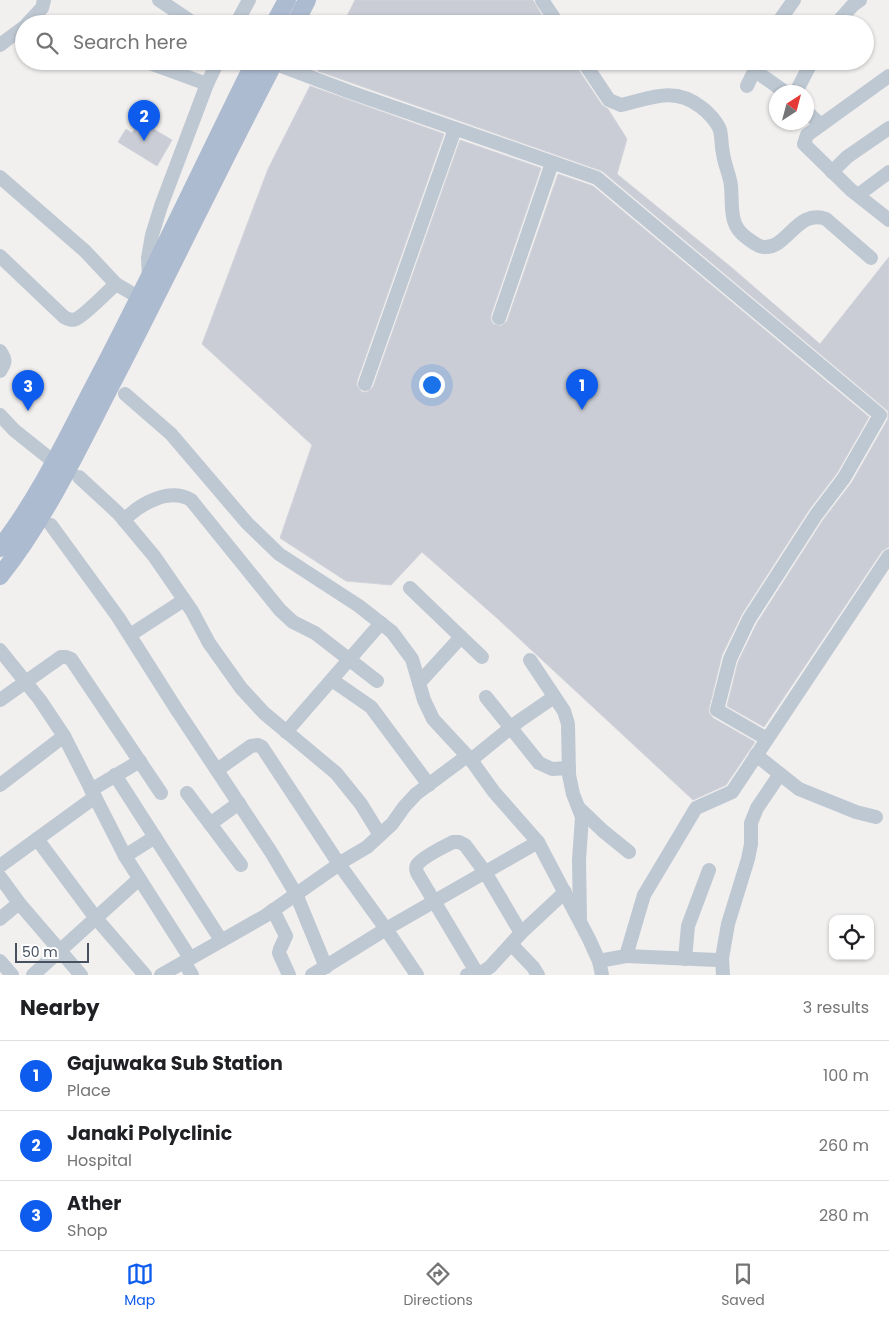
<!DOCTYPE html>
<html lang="en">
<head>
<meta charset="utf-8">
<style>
	:root { --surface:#fff; --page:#f2f2f2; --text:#202124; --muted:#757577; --line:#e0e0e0; --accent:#0d5cee }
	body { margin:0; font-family:Poppins,sans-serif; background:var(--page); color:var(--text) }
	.controls { position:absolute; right:15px; bottom:15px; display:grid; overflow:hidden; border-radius:10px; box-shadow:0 1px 4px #0004 }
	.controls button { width:45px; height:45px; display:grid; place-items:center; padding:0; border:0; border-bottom:1px solid var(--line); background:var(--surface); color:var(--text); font:25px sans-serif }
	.compass { position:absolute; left:769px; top:85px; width:45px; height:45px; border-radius:50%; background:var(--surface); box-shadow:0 1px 4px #0004; rotate:36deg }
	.scale { position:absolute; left:15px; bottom:12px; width:74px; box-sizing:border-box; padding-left:5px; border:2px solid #46505e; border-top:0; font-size:14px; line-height:18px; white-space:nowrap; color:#46505e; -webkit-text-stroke:4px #fff; paint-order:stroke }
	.you { position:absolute; left:431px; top:384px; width:18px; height:18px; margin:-12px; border:4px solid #fff; border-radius:50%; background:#1a73e8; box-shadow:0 0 0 8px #1a73e833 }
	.badge { display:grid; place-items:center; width:32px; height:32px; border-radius:50%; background:var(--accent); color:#fff; font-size:16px; font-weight:700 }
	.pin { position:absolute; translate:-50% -41px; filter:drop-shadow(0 1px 2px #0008) }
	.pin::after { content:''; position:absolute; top:26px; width:18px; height:15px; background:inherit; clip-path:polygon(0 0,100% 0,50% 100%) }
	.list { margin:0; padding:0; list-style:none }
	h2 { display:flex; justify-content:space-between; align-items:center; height:65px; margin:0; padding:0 20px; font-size:21px }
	h2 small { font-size:16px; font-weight:400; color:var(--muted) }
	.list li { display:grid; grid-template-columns:32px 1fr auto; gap:15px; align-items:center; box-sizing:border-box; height:70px; padding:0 20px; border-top:1px solid var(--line) }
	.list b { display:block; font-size:19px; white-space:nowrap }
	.list p { margin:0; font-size:16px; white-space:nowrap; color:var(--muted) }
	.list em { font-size:16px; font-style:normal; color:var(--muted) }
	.icon { flex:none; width:28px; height:28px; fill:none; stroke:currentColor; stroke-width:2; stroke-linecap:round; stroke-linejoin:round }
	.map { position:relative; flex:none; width:889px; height:975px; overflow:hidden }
	.search { position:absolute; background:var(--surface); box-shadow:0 1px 4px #0004; left:15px; right:15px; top:15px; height:55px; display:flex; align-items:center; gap:12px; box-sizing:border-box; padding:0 18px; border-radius:28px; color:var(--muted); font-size:19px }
	.sheet { height:275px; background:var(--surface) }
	nav { display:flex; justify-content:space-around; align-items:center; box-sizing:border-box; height:70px; border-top:1px solid var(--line); background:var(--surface); font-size:14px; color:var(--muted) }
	nav a { display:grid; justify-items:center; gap:2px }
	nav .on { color:var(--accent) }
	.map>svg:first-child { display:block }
	.building { fill:#cacdd5; stroke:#d2d4db }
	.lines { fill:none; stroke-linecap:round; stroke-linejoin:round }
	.minor { stroke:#bec8d2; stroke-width:14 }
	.major { stroke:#adbbd0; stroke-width:18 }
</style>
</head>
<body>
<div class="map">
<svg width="889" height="975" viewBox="0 0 889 975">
	<rect width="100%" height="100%" fill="#f2efef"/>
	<g class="building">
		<path d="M355,0H533L547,24H343Z"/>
		<path d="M323,61H574L576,66L602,105L608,109L627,139L617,174L731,267L820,344L889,257V547L882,551L764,727L727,706L738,662L757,623L823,520L852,482L888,419V411L602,171L318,71Z"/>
		<path d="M310,86L444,134L357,381V386L362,392H367L373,387L460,140L541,168L491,315V320L493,324L501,326L507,321L558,174L593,186L869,417L837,473L809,510L742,614L722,655L709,708V713L713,718L755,742L726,785L693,800L498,619L422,552L391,585L346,581L280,538L312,445L202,344L268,169Z"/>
		<path d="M140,121L172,140L157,166L118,142L126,129L132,133Z"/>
	</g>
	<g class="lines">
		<g class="minor">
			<path d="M159,0L195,24"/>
			<path d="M542,0L558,24"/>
			<path d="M27,24L42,8L44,0"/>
			<path d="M236,24L249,0"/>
			<path d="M777,24L794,0"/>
			<path d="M836,24L853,5L860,0"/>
			<path d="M0,45L24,27"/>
			<path d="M144,61L207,84"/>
			<path d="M268,61L350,92L597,178L880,415L844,478L816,515L749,619L730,659L717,710L767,739"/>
			<path d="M583,61L609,100L621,105C651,98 674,86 701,107C708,112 717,122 720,130C722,138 721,145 723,153C724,164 730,175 731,186C733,206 728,225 747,238C751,241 758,247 764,247C787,249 798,208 826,219L871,258"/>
			<path d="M754,70L785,92"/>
			<path d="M889,76L807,135L804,144L851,190L889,220"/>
			<path d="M747,86L759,61"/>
			<path d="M796,92L812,61"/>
			<path d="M806,111L821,125"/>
			<path d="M832,172L847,157L889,128"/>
			<path d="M0,177L85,251L116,284L140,298"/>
			<path d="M858,195L889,172"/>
			<path d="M0,256L64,317C68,319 72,321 76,319C84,316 108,291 116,284"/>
			<path d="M149,278L148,258L152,235L161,206L207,84L218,61"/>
			<path d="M499,318L552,163"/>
			<path d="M0,351C6,360 6,362 0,371"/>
			<path d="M365,384L455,129"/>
			<path d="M125,394L171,434L247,523L279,554L359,606L392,632L412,659L424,700L433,719L471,760L494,792L538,842L589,939L599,961L602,975"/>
			<path d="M0,415L14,430L54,462"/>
			<path d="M79,477L118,513L154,556L192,611L209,643L241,688L264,713L336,773L361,804L380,835"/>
			<path d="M124,520C140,504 169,487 191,500L280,610L293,622L315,633L377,681"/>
			<path d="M51,525L118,617L175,707L271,852L296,894L326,967"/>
			<path d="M410,588L461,637"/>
			<path d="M130,635L184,600"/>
			<path d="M0,650L40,700L64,736L125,856L190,958"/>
			<path d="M530,660L564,711L568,724L569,775L573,794L582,817L579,860L580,917"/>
			<path d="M332,680L371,707L429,785"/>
			<path d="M419,683L461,637L482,657"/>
			<path d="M486,697L539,763L552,769L569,768"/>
			<path d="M0,700L61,657H66L71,659L161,793"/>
			<path d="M286,732L381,623"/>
			<path d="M756,755L799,789L856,812L876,817"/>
			<path d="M471,760L519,721L554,697"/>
			<path d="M217,770L251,746L258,745L262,747L339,864L386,929L417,975"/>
			<path d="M115,775L221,940"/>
			<path d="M0,785L64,736"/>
			<path d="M91,790L140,761"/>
			<path d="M187,793L241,865"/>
			<path d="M579,808L603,831L629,852"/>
			<path d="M210,824L239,803"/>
			<path d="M37,839L95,917L145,975"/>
			<path d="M125,856L155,837"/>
			<path d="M0,866L95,797"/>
			<path d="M0,877L19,903L0,919"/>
			<path d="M19,903L81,975"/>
			<path d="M273,910L286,936L280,949L279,953L289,975"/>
			<path d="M511,944L533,967L538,975"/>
			<path d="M626,956L717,960L722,958L728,924L748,859L751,844V823L757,808L780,774"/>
			<path d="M722,958L723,975"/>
			<path d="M685,959L688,926L709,870"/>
			<path d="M0,961L12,975"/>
			<path d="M599,961L626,956L644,895L696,808L732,792L889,556"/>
			<path d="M184,962L192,975"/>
			<path d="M477,973L419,876C417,873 415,869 417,865C422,857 445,846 453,842H459L465,845L485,872L521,933"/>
			<path d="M33,975L139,879"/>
			<path d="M161,975L265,916L345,860L367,847L392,824L404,807L416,794L467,756"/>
			<path d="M312,975L386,929L538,842"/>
			<path d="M467,975L484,971L490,967L521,933L565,892"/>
		</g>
		<g class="major">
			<path d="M274,24L287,0"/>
			<path d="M295,24L307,0"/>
			<path d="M0,548C38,499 65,442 93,388C150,280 201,170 255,61"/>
			<path d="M0,576C45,519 76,453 109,389C165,281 218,170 275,61"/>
		</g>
	</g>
</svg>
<div class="controls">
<button><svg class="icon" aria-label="locate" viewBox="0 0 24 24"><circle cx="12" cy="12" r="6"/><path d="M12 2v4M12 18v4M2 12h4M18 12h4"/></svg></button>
</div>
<svg class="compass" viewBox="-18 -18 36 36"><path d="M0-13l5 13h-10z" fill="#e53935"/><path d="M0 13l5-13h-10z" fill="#757577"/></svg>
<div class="scale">50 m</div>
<div class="you"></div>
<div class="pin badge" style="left:582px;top:410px">1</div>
<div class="pin badge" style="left:144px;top:141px">2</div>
<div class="pin badge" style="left:28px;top:411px">3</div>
<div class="search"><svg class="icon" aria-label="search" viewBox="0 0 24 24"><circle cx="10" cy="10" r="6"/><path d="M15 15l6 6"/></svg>Search here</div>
</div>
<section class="sheet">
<h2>Nearby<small>3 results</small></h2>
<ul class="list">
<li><span class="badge">1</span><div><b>Gajuwaka Sub Station</b><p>Place</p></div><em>100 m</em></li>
<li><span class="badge">2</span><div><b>Janaki Polyclinic</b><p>Hospital</p></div><em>260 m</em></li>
<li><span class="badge">3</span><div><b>Ather</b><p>Shop</p></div><em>280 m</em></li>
</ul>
</section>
<nav>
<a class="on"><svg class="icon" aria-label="map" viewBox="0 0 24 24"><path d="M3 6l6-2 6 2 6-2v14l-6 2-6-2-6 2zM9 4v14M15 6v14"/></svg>Map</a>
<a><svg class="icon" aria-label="directions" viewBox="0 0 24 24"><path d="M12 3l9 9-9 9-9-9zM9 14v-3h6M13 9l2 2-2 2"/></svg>Directions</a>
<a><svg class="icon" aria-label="saved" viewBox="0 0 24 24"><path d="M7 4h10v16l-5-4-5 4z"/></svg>Saved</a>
</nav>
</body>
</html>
